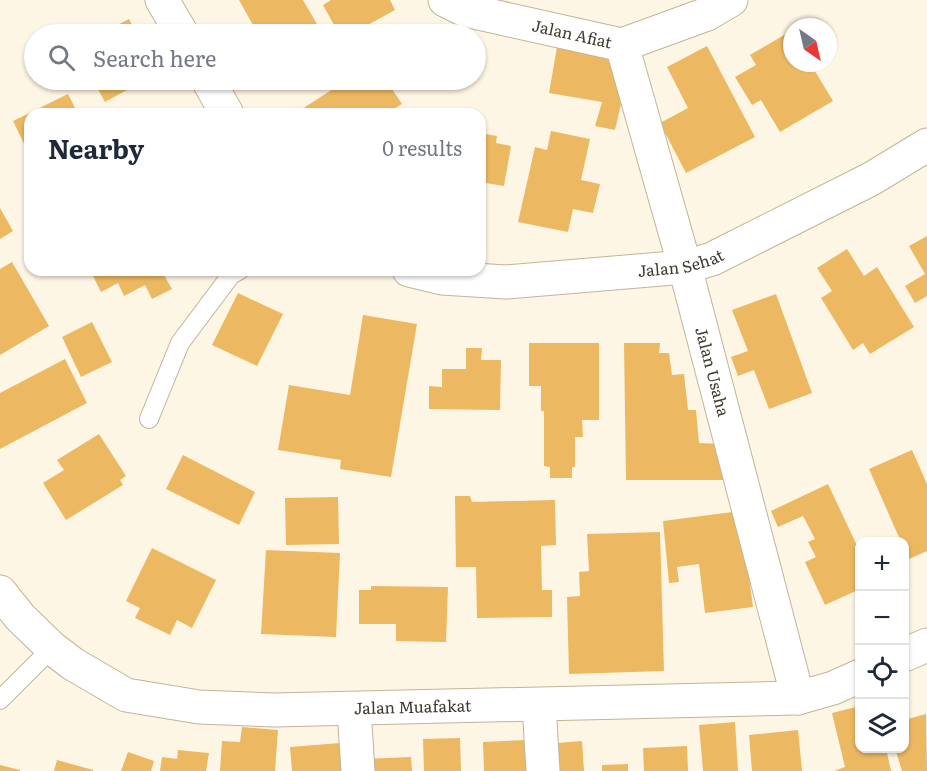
<!DOCTYPE html>
<html lang="en">
<head>
<meta charset="utf-8">
<style>
	:root { --surface:#fff; --page:#f6f6f7; --text:#1f2937; --muted:#747a83; --line:#e0e1e3 }
	body { margin:0; font-family:Literata,serif; background:var(--page); color:var(--text) }
	.controls { position:absolute; right:18px; bottom:18px; display:grid; overflow:hidden; border-radius:12px; box-shadow:0 2px 4px #0004 }
	.controls button { width:54px; height:54px; display:grid; place-items:center; padding:0; border:0; border-bottom:2px solid var(--line); background:var(--surface); color:var(--text); font:30px sans-serif }
	.compass { position:absolute; left:783px; top:18px; width:54px; height:54px; border-radius:50%; background:var(--surface); box-shadow:0 2px 4px #0004; rotate:146deg }
	.list { margin:0; padding:0; list-style:none }
	h2 { display:flex; justify-content:space-between; align-items:center; height:78px; margin:0; padding:0 24px; font-size:26px }
	h2 small { font-size:20px; font-weight:400; color:var(--muted) }
	.icon { flex:none; width:33px; height:33px; fill:none; stroke:currentColor; stroke-width:2; stroke-linecap:round; stroke-linejoin:round }
	.map { position:relative; flex:none; width:927px; height:771px; overflow:hidden }
	.search { position:absolute; background:var(--surface); box-shadow:0 2px 4px #0004; left:24px; top:24px; width:462px; height:66px; display:flex; align-items:center; gap:15px; box-sizing:border-box; padding:0 21px; border-radius:33px; color:var(--muted); font-size:22px }
	.panel { position:absolute; background:var(--surface); box-shadow:0 2px 4px #0004; left:24px; top:108px; width:462px; height:168px; border-radius:18px }
	.map>svg:first-child { display:block }
	.building { fill:#edb862 }
	.lines { fill:none; stroke-linecap:round; stroke-linejoin:round }
	.service-casing { stroke:#c1b498; stroke-width:20 }
	.minor-casing { stroke:#c1b498; stroke-width:35 }
	.service { stroke:#fff; stroke-width:18 }
	.minor { stroke:#fff; stroke-width:33 }
	.labels { text-anchor:middle; stroke-width:6; stroke-linejoin:round; paint-order:stroke }
	.street-label { font-size:16px; fill:#403b30; stroke:#fef6e4 }
</style>
</head>
<body>
<div class="map">
<svg width="927" height="771" viewBox="0 0 927 771">
	<rect width="100%" height="100%" fill="#fef6e4"/>
	<g class="building">
		<path d="M239,0H303L321,31L314,34H258Z"/>
		<path d="M331,0H390L395,10L351,34H339L323,5Z"/>
		<path d="M129,19L137,34H100Z"/>
		<path d="M791,31L792,63H810L833,101L780,132L761,100L752,105L735,77L756,65L750,55Z"/>
		<path d="M707,46L755,137L686,173L660,123L688,108L667,67Z"/>
		<path d="M557,47L613,57L624,91L615,130L595,126L602,102L549,93Z"/>
		<path d="M93,80H133L136,85L105,102Z"/>
		<path d="M334,80H386L402,104L385,114H306L302,109L333,89L329,83Z"/>
		<path d="M68,94L78,114H30V156L13,121Z"/>
		<path d="M551,131L590,139L581,180L600,184L593,213L573,209L568,232L518,222L535,147L547,150Z"/>
		<path d="M480,133L497,136L496,143L511,146L504,186L480,182Z"/>
		<path d="M0,208L13,231L0,239Z"/>
		<path d="M927,236V296L915,303L905,286L925,274L909,246Z"/>
		<path d="M847,249L864,276L877,267L914,327L870,354L863,343L853,350L821,298L832,291L817,268Z"/>
		<path d="M12,262L49,326L0,355V269Z"/>
		<path d="M90,270H174L164,275L172,289L152,299L145,285L124,296L118,283L101,292Z"/>
		<path d="M238,293L283,314L257,366L212,345Z"/>
		<path d="M776,294L812,393L769,409L754,370L738,376L731,357L748,351L732,310Z"/>
		<path d="M363,315L417,324L391,477L340,469L341,460L278,450L289,385L350,395Z"/>
		<path d="M92,322L112,362L81,377L62,337Z"/>
		<path d="M529,343H599V420H582L583,437H575V467H572V478H550V467L544,466V411H541V386H529Z"/>
		<path d="M624,343H660L659,353H669L672,375L684,374L688,410H696L699,443L722,444L729,480H626Z"/>
		<path d="M466,348H482L481,360H501L500,410L429,409V386L442,387V369H466Z"/>
		<path d="M65,359L87,403L0,449V393Z"/>
		<path d="M99,434L126,476L120,480L123,485L66,520L43,483L64,470L57,460Z"/>
		<path d="M912,450L927,484V551L909,559L904,549V542H901L869,469Z"/>
		<path d="M183,455L255,492L239,525L166,489Z"/>
		<path d="M828,484L860,552V589L825,605L805,562L816,557L808,542L815,539L803,516L778,527L771,511Z"/>
		<path d="M455,496H470L472,502L555,500L556,545L541,546L542,590H552V617L477,618L476,567H456Z"/>
		<path d="M338,497L339,544L286,545L285,498Z"/>
		<path d="M740,511L753,607L705,613L699,564L677,567L679,582L669,583L663,521Z"/>
		<path d="M660,532L664,671L569,674L567,597L580,596L579,572L589,571L587,534Z"/>
		<path d="M152,548L216,580L192,628L177,620L170,635L135,618L140,608L126,601Z"/>
		<path d="M266,550L340,553L336,637L261,634Z"/>
		<path d="M371,586L448,587L446,642L396,641V624H359V590H371Z"/>
		<path d="M860,706V748H886L891,771H834L845,767L832,713Z"/>
		<path d="M926,714L927,771H902L895,748H904V720Z"/>
		<path d="M735,722L738,771H703L699,725Z"/>
		<path d="M242,727L278,730L275,771H220L222,741L240,742Z"/>
		<path d="M798,730L802,771H752L749,735Z"/>
		<path d="M460,738L461,771H424L423,739Z"/>
		<path d="M526,740L527,771H484L483,742Z"/>
		<path d="M582,741L584,771H547L545,744Z"/>
		<path d="M340,743L342,771H292L290,747Z"/>
		<path d="M687,746L688,771H644L643,748Z"/>
		<path d="M178,750L209,753L206,771H160L162,757L177,759Z"/>
		<path d="M128,752L154,761L151,771H121Z"/>
		<path d="M411,757L412,771H364L363,759Z"/>
		<path d="M57,760L93,770V771H54Z"/>
		<path d="M628,764V771H602V765Z"/>
		<path d="M0,765L20,770V771H0Z"/>
	</g>
	<g class="lines">
		<g class="service-casing">
			<g id="service">
				<path d="M149,419L180,343L231,275L240,270"/>
				<path d="M0,700L52,648"/>
			</g>
		</g>
		<g class="minor-casing">
			<g id="minor">
				<path d="M162,0L182,34"/>
				<path id="s1" d="M445,0L465,10L622,45L707,14L731,0"/>
				<path id="s2" d="M622,45L685,267L798,698"/>
				<path d="M208,80L227,114"/>
				<path id="s3" d="M409,270L442,278L506,282L685,267L712,259L871,179L927,145"/>
				<path id="s4" d="M0,592L20,617L52,648L73,664L126,695L199,707L274,710L798,698L833,688L860,676"/>
				<path d="M904,655L927,645"/>
				<path d="M539,705L543,771"/>
				<path d="M354,709L358,771"/>
			</g>
		</g>
		<use href="#service" class="service"/>
		<use href="#minor" class="minor"/>
	</g>
	<g class="labels">
		<g class="street-label">
			<text dy="6" stroke="none"><textPath href="#s1" startOffset="132">Jalan Afiat</textPath></text>
			<text dy="6" stroke="none"><textPath href="#s3" startOffset="274">Jalan Sehat</textPath></text>
			<text dy="6" stroke="none"><textPath href="#s2" startOffset="339">Jalan Usaha</textPath></text>
			<text dy="6" stroke="none"><textPath href="#s4" startOffset="452">Jalan Muafakat</textPath></text>
		</g>
	</g>
</svg>
<div class="controls">
<button>+</button>
<button>−</button>
<button><svg class="icon" aria-label="locate" viewBox="0 0 24 24"><circle cx="12" cy="12" r="6"/><path d="M12 2v4M12 18v4M2 12h4M18 12h4"/></svg></button>
<button><svg class="icon" aria-label="layers" viewBox="0 0 24 24"><path d="M12 4l9 5-9 5-9-5zM3 14l9 5 9-5"/></svg></button>
</div>
<svg class="compass" viewBox="-18 -18 36 36"><path d="M0-13l5 13h-10z" fill="#e53935"/><path d="M0 13l5-13h-10z" fill="#747a83"/></svg>
<div class="search"><svg class="icon" aria-label="search" viewBox="0 0 24 24"><circle cx="10" cy="10" r="6"/><path d="M15 15l6 6"/></svg>Search here</div>
<section class="panel">
<h2>Nearby<small>0 results</small></h2>
<ul class="list">
</ul>
</section>
</div>
</body>
</html>
